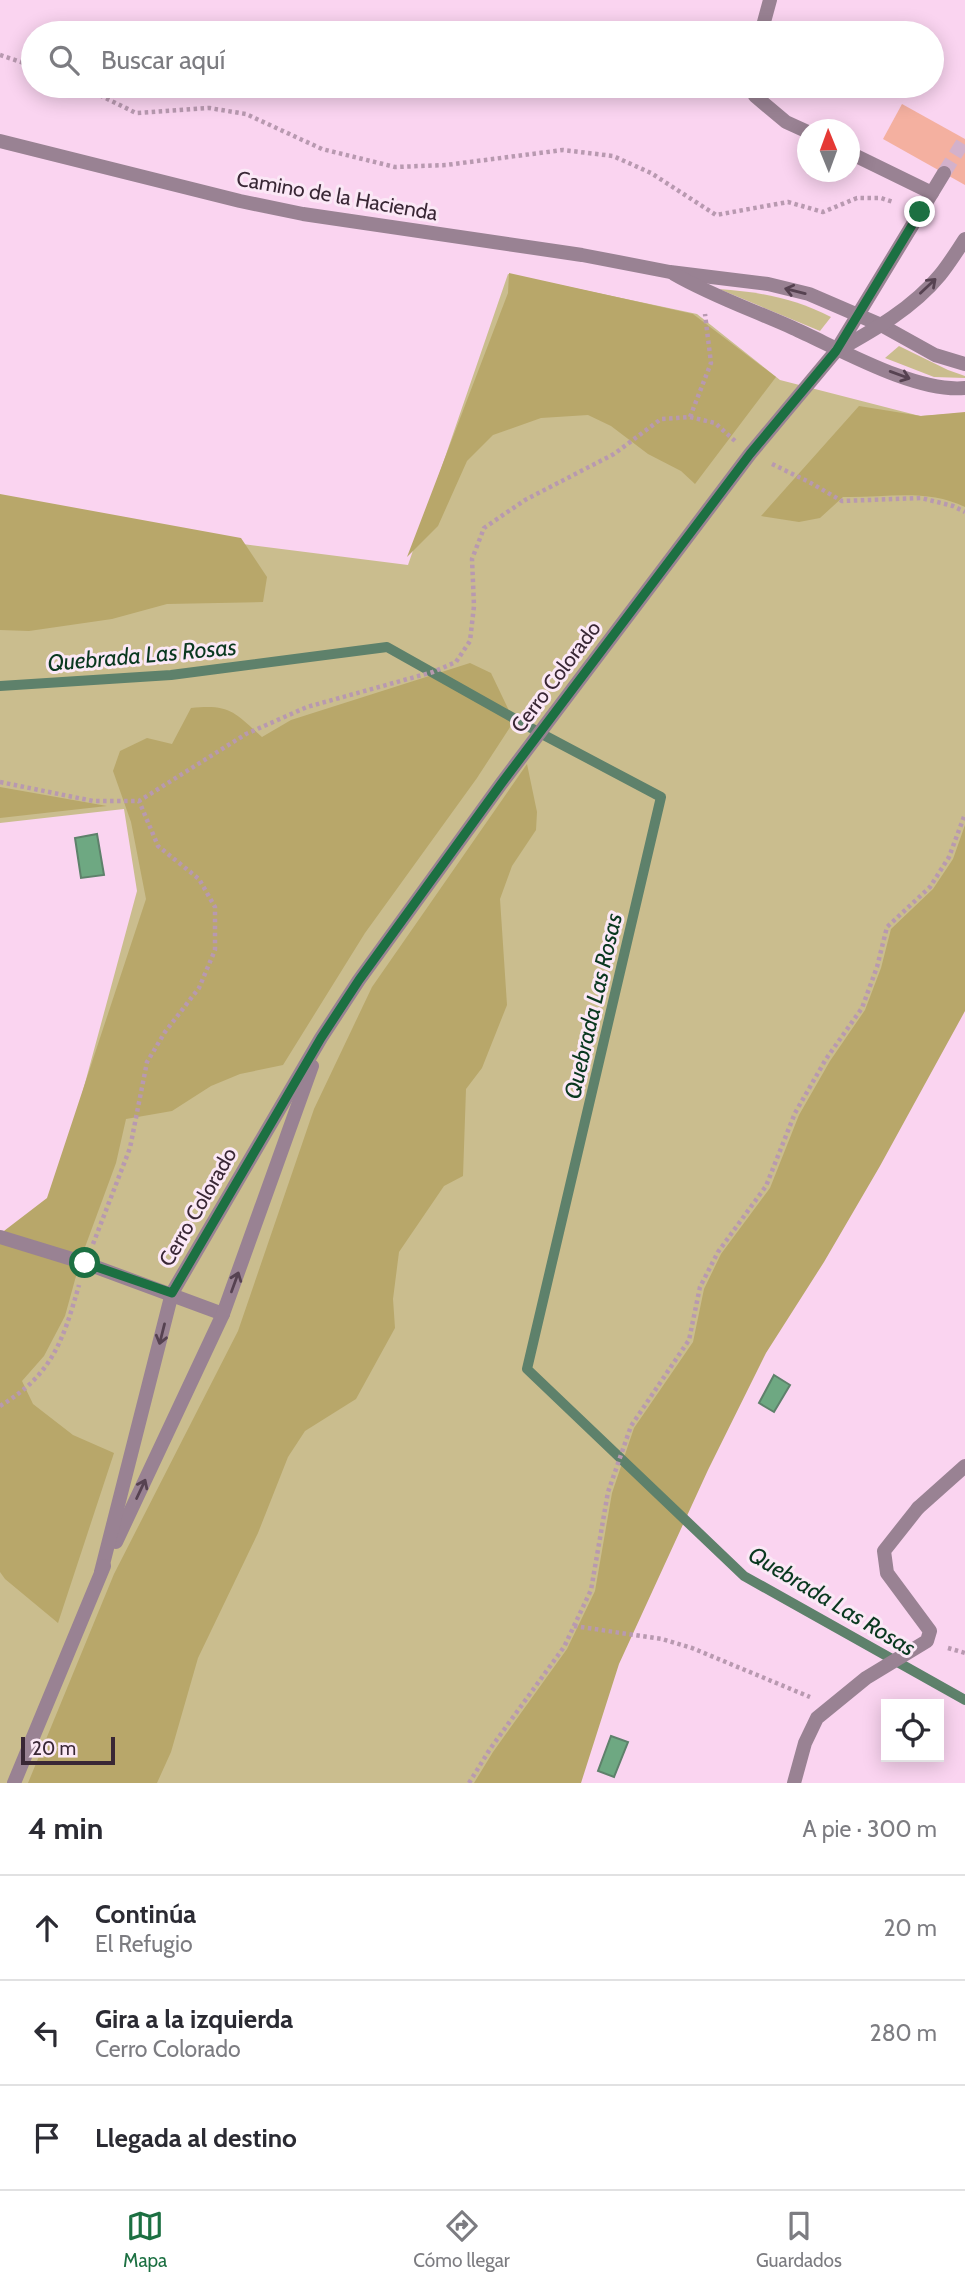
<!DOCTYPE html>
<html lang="es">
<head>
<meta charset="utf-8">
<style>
	:root { --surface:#fff; --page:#f7f7f7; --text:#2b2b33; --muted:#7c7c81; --line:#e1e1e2; --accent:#1c7042 }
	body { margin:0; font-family:Cabin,sans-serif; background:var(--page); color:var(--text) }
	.controls { position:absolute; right:21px; bottom:21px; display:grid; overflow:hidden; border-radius:0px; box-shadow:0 4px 18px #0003 }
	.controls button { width:63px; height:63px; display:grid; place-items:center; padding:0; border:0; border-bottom:2px solid var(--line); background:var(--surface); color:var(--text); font:35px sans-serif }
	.compass { position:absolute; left:797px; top:119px; width:63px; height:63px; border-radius:50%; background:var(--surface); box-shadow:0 4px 18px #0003; rotate:359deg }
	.scale { position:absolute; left:21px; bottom:18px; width:94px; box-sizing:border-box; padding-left:7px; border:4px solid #392735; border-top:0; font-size:19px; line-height:24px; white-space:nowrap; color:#392735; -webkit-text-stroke:5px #fbe8f6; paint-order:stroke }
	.stop { position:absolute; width:21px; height:21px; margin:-16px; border:5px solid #1c7042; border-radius:50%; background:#fff }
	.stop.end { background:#1c7042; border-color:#fff; box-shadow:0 2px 7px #0008 }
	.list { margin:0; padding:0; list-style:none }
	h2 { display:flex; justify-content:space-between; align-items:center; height:91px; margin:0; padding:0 28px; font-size:30px }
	h2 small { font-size:23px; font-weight:400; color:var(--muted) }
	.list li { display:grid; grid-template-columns:46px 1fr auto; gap:21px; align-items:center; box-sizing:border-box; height:105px; padding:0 28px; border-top:2px solid var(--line) }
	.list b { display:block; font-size:26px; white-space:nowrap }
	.list p { margin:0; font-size:23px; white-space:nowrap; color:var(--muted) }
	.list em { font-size:23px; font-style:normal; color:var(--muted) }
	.icon { flex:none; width:38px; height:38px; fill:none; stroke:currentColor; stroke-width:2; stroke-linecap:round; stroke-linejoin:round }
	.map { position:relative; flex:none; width:965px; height:1783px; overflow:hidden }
	.search { position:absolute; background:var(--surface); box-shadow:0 4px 18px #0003; left:21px; right:21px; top:21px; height:77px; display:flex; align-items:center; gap:18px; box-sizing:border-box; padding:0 24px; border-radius:38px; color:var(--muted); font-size:26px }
	.sheet { height:406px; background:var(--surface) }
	nav { display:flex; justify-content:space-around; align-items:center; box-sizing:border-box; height:98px; border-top:2px solid var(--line); background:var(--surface); font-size:19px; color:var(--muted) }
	nav a { display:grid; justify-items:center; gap:4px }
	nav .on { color:var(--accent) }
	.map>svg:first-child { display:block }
	.green { fill:#cabd8e }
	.forest { fill:#b8a76a }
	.water { fill:#6ea882; stroke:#5e816b; stroke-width:2 }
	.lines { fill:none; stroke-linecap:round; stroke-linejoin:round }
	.stream { stroke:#5e816b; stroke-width:10 }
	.building { fill:#f4b0a0 }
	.minor-tunnel { stroke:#d3b1cb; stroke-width:14; stroke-dasharray:14 7; stroke-linecap:butt }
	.path { stroke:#b899b0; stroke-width:4.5; stroke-dasharray:3.5 3.5; stroke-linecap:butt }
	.service { stroke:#998293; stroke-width:14 }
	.pedestrian { stroke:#998293; stroke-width:14 }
	.minor { stroke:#998293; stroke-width:14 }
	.oneway { stroke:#564251 }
	.route { stroke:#1c7042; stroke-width:9 }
	.labels { text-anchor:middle; stroke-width:6; stroke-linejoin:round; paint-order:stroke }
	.street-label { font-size:21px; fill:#392735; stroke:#fbe8f6 }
	.water-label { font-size:23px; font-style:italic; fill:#09381f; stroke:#fbe8f6 }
</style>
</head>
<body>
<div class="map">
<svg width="965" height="1783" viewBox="0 0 965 1783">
	<rect width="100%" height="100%" fill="#fad4f0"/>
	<g class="green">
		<path d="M508,274L697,314L780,380L920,416L965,413V1008L763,1357L706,1470L614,1665L578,1783H0V1248L52,1205L137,891L124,809L0,823V498L235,543L408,565Z"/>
		<path d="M719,289C760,292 794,298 831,317L820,331Z"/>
		<path d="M899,346L948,370L965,376V378L934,377L885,358Z"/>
	</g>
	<g class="forest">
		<path d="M509,273L693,314L776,377L695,484L681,471L648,454L611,426L588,415L541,418L493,435L467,461L438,526L407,557L508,293Z"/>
		<path d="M859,406L921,416L965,412V507C926,488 885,498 843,497L820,518L799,522L761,516Z"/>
		<path d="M0,494L241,538L267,577L263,602L167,604L112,619L29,631L0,630Z"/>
		<path d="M470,663L491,673L514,721L477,778L365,933L283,1065L240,1074L211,1086L172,1111L126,1119L116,1163L81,1258L65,1316L44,1356L22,1381L33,1404L73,1435L114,1453L58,1623L5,1579L0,1572V1234L47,1198L146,899L131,822L113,771L120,751L147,738L172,744L191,708C230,704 234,712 262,737L291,720Z"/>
		<path d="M527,764L537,812L536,830L512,866L500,899L507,1005L482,1068L466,1089L463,1176L444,1186L399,1252L393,1299L395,1328L356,1399L305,1431L288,1457L258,1533L198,1658L171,1752L157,1783H28L114,1574L238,1331L314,1109L372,987Z"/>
		<path d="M0,787L107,806L0,818Z"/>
		<path d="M965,825V1011L880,1166L824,1262L766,1353L708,1470L619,1664L581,1783H474L493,1752L567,1649L595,1591L612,1493L634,1428L693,1342L704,1289L721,1254L770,1188L799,1115L830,1061L865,1010L881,968L891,929L933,889L953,859Z"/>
	</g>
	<g class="water">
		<path d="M97,834L104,875L81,878L75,838Z"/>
		<path d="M774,1375L790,1385L774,1412L759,1403Z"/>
		<path d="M611,1736L628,1742L614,1777L598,1771Z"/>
	</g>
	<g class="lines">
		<path class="stream" d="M0,686L171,675L387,647L540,733L661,797L527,1369L744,1576L965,1700"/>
	</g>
	<path class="building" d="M902,104L965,139V185L883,139Z"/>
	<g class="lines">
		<path class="minor-tunnel" d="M944,173L965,139"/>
		<g class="path">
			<path d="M0,55L33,66"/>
			<path d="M81,86L136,113L209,108L246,114L322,149L395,167L446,165L563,150L613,156L651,173L716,215L788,202L823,212L857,198H881L893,202"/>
			<path d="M690,417L711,363L705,314"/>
			<path d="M772,464L809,482L842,501L921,498L953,506L965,512"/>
			<path d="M0,782L93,801H139L246,734L307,707L433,672L456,662L470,641L474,606L472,559L484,528L525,500L614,454L661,419L690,417L715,423L735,441"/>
			<path d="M93,1244L130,1148L147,1062L165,1032L199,988L215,950V907L199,879L158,846L139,801"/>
			<path d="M0,1406C52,1375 63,1341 79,1285"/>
			<path d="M574,1626L662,1639L692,1648L810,1697"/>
			<path d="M948,1648L965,1653"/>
			<path d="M469,1783L490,1749L564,1647L591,1590L608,1492L631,1426L689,1340L700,1287L718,1252L766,1186L795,1113L826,1059L862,1008L877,967L887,927L930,887L949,857L965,814"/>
		</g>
		<g class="service">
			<path d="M761,33L770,0"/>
			<path d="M754,86L755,96L786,122L808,132"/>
			<path d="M850,153L932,193"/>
		</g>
		<path class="pedestrian" d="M794,1783L805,1743L817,1718L866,1678L927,1641L930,1631L887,1573L884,1551L918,1508"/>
		<g class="minor">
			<path d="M0,141L240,201L303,214L582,255L670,272L768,284L809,294L881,325L935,355L965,364"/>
			<path d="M674,274C712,296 753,310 793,328C838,348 915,393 965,388"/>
			<path d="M838,350C874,330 913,308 940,275C949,264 957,251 965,239"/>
			<path d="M0,1237L85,1263L223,1314"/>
			<path d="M918,1508L965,1466"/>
			<path d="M116,1542L223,1314L312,1066"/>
			<path d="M101,1572L172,1293L321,1038L359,980L501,784L750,454L836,351L944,173"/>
			<path d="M14,1783L104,1566"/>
		</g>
	</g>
	<defs><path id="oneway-shaft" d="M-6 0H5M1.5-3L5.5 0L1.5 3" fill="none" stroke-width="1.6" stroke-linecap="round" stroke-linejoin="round" transform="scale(1.75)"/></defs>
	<g class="oneway">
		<use href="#oneway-shaft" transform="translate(928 286) rotate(-43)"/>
		<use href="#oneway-shaft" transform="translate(795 291) rotate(-166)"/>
		<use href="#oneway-shaft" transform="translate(900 375) rotate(20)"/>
		<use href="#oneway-shaft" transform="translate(235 1282) rotate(-70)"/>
		<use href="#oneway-shaft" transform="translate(162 1334) rotate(104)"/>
		<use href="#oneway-shaft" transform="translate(141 1489) rotate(-65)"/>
	</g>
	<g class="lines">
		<path class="route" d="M85,1263L172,1293L321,1038L359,980L501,784L750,454L836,351L920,212"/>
	</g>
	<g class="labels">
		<g class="street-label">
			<text transform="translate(337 196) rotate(10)" y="7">Camino de la Hacienda</text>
			<text transform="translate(556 677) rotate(-53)" y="7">Cerro Colorado</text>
			<text transform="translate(198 1207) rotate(-60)" y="7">Cerro Colorado</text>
		</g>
		<g class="water-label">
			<text transform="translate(142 655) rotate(-5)" y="8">Quebrada Las Rosas</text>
			<text transform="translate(593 1006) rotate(-77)" y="8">Quebrada Las Rosas</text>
			<text transform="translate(832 1601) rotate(31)" y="8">Quebrada Las Rosas</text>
		</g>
	</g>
</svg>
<div class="controls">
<button><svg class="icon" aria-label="locate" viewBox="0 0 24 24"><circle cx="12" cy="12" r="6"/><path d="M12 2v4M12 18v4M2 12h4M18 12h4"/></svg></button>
</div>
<svg class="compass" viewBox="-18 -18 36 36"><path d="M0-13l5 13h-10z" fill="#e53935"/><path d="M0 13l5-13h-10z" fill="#7c7c81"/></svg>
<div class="scale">20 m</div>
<div class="stop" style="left:85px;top:1263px"></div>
<div class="stop end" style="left:920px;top:212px"></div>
<div class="search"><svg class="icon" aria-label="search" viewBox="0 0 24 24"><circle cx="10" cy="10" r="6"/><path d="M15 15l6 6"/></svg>Buscar aquí</div>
</div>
<section class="sheet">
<h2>4 min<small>A pie · 300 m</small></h2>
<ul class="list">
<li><svg class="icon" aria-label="ahead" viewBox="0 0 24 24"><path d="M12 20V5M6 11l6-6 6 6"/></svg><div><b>Continúa</b><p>El Refugio</p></div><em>20 m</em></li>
<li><svg class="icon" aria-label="left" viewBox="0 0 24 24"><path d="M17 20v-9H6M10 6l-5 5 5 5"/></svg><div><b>Gira a la izquierda</b><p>Cerro Colorado</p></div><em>280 m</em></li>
<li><svg class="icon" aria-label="arrive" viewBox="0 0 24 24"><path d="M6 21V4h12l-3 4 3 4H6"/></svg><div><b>Llegada al destino</b></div></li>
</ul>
</section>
<nav>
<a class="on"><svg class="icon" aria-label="map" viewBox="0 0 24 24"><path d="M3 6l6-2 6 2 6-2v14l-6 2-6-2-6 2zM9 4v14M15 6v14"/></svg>Mapa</a>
<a><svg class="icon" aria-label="directions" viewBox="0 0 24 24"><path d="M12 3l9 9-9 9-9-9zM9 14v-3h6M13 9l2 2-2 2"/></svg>Cómo llegar</a>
<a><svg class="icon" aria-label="saved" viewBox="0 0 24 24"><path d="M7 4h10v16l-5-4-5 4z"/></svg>Guardados</a>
</nav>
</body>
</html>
